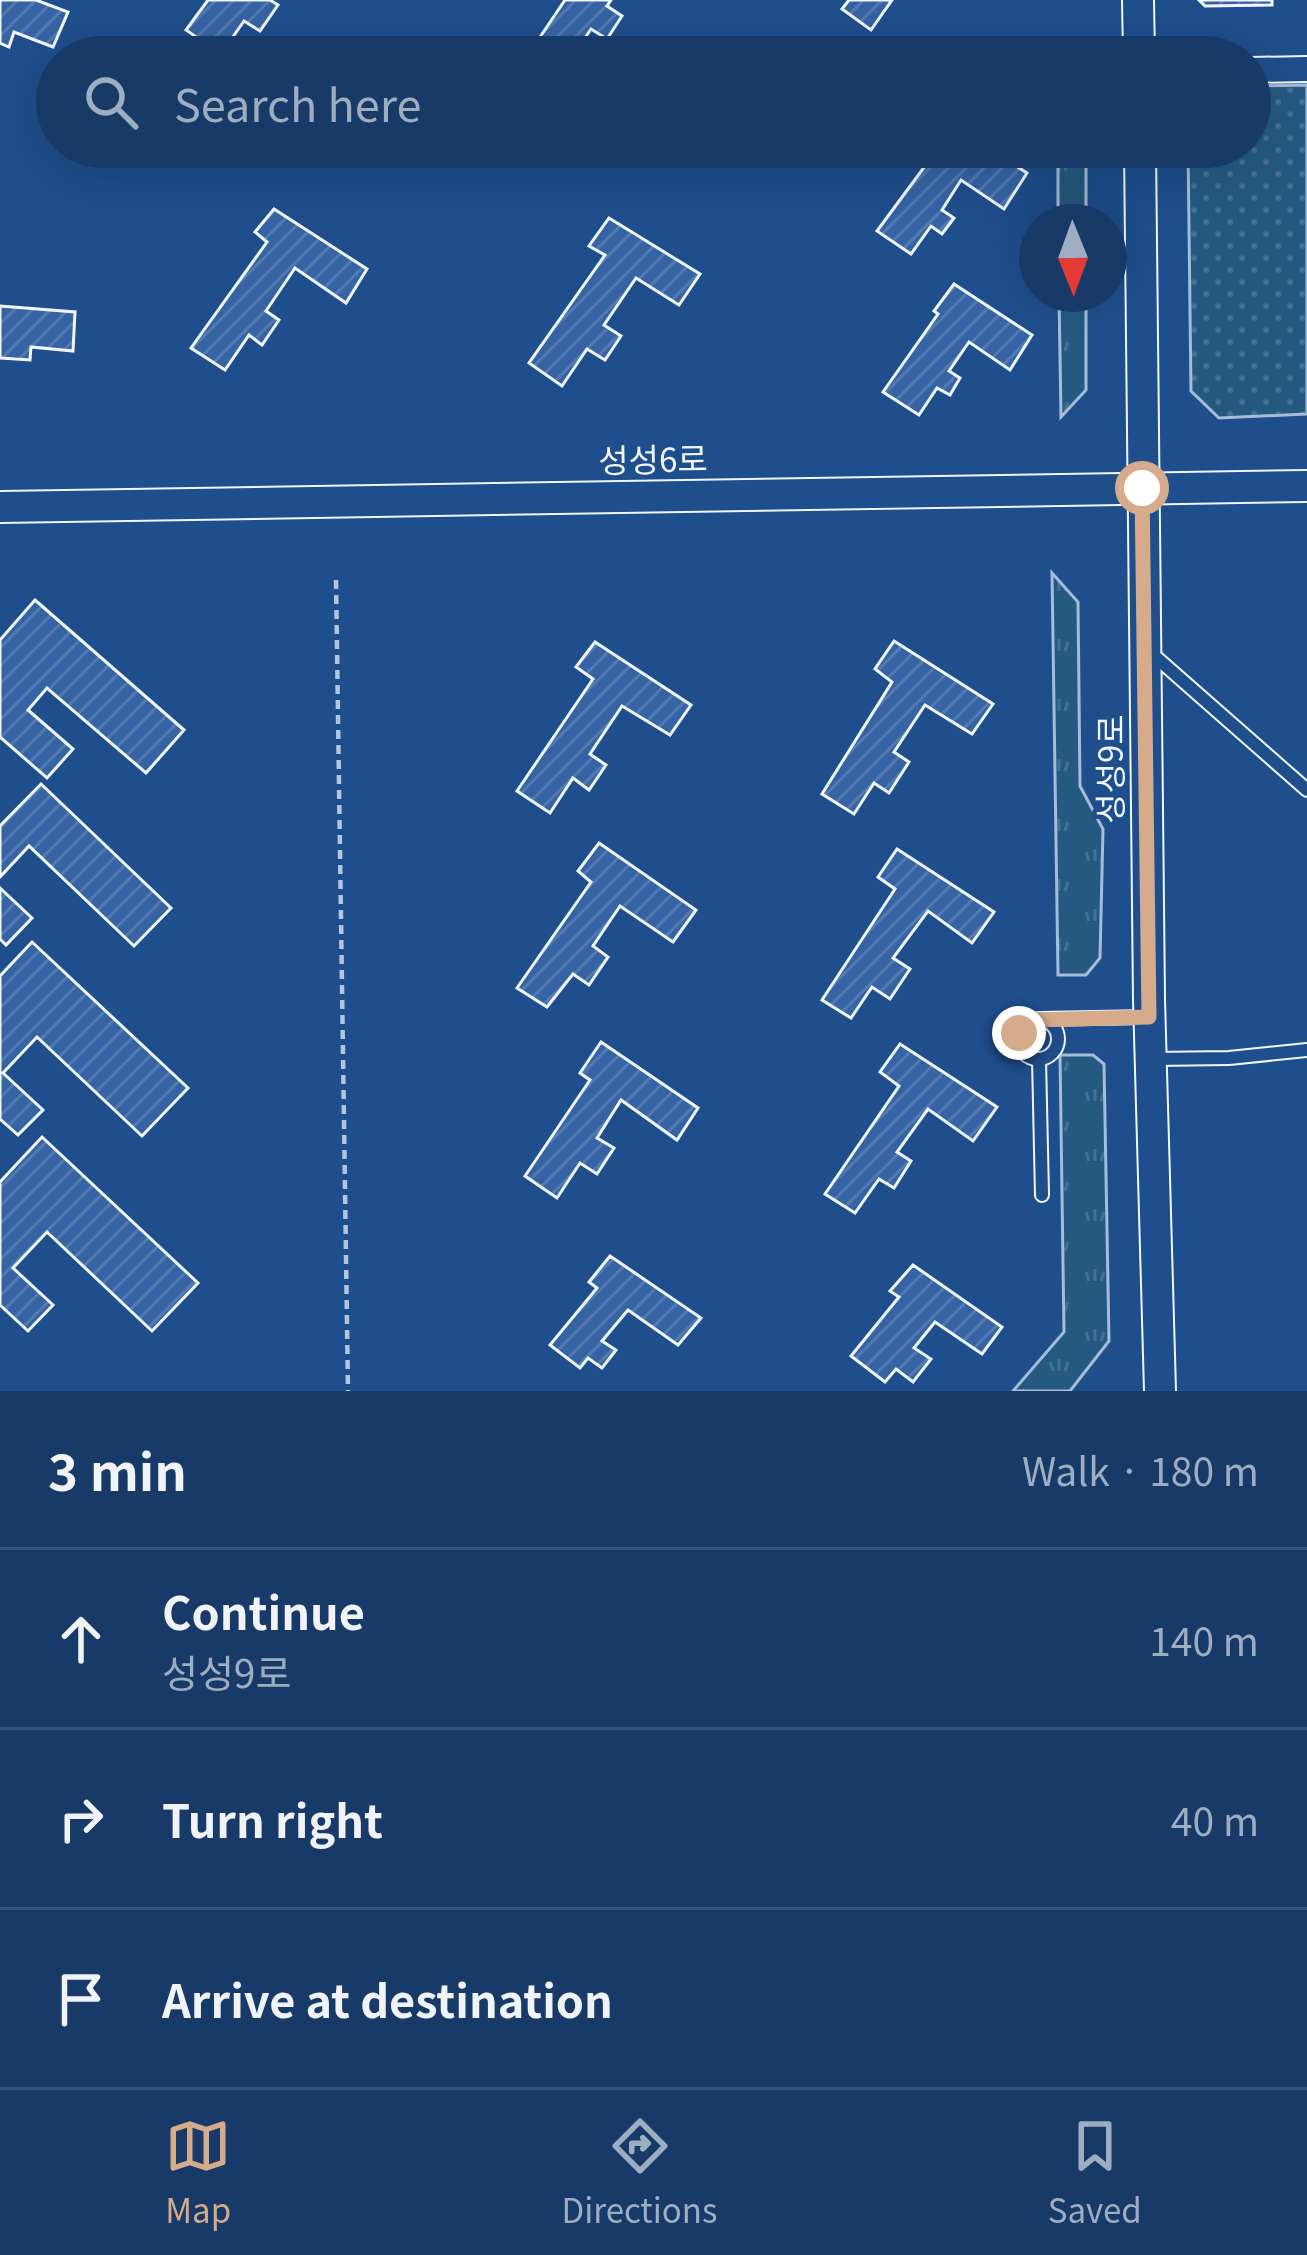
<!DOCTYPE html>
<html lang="en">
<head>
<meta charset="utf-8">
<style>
	:root { --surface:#173a69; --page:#20416f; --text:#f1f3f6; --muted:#9eadc0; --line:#36547d; --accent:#d6ab8b }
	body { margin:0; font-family:Georgia,"Noto Sans KR",serif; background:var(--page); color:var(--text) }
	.compass { position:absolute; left:1019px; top:204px; width:108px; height:108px; border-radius:50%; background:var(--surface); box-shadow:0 12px 48px #0002; rotate:179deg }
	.stop { position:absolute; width:36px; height:36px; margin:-27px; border:9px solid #d6ab8b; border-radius:50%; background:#fff }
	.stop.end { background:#d6ab8b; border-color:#fff; box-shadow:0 3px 12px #0008 }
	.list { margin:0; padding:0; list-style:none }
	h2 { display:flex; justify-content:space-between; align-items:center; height:156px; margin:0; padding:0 48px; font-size:51px }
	h2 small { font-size:39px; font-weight:400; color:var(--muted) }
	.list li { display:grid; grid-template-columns:78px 1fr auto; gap:36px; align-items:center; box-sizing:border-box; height:180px; padding:0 48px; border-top:3px solid var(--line) }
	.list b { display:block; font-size:45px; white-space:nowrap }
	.list p { margin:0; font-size:39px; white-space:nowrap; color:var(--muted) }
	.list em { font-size:39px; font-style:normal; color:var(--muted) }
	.icon { flex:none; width:66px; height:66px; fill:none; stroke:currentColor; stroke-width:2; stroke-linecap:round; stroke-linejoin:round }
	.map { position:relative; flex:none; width:1307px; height:1391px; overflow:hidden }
	.search { position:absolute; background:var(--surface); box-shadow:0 12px 48px #0002; left:36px; right:36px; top:36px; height:132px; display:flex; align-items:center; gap:30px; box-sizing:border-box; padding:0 42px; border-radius:66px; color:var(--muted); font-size:45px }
	.sheet { height:696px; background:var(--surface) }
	nav { display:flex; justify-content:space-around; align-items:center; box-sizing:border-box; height:168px; border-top:3px solid var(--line); background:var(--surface); font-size:33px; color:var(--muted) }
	nav a { display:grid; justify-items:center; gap:6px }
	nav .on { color:var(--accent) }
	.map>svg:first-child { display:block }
	.grass { fill:url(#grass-tufts); stroke:#a8bbd7; stroke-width:3 }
	.park { fill:url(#park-dots); stroke:#a8bbd7; stroke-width:3 }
	.building { fill:url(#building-hatch); stroke:#f2f6ff; stroke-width:3 }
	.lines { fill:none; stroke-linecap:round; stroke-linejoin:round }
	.service-casing { stroke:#f2f6ff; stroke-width:16 }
	.minor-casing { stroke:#f2f6ff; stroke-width:28 }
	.tertiary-casing { stroke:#f2f6ff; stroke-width:34 }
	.path { stroke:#b3c4dc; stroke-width:4.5; stroke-dasharray:9 6; stroke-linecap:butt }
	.service { stroke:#1f4e8c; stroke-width:12 }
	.minor { stroke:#1f4e8c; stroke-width:24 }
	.tertiary { stroke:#1f4e8c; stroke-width:30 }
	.route { stroke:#d6ab8b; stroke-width:15 }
	.labels { text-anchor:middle; stroke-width:9; stroke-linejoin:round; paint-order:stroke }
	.street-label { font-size:33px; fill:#f2f6ff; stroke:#1f4e8c }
</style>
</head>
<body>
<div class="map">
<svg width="1307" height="1391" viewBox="0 0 1307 1391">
	<defs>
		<pattern id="grass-tufts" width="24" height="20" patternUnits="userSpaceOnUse" patternTransform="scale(3)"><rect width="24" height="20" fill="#245a82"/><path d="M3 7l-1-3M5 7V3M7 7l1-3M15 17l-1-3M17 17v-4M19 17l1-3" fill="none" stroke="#447295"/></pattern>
		<pattern id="park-dots" width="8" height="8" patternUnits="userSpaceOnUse" patternTransform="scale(3)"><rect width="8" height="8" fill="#245a82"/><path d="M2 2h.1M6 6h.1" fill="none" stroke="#447295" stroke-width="1.8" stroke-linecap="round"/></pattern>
		<pattern id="building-hatch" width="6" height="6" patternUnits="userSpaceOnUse" patternTransform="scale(3)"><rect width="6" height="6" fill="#3563a3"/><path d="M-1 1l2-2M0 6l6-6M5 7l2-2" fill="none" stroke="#537ab1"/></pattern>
	</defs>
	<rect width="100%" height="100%" fill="#1f4e8c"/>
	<g class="grass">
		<rect x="1058" y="147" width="28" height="75"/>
		<path d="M1059,294H1086V390L1061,417Z"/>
		<path d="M1052,573L1078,602L1080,786L1103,829L1100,958L1086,975H1058Z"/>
		<path d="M1060,1055H1093L1104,1064L1109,1341L1070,1391H1013L1064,1332Z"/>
	</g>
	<path class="park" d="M1307,85V414L1219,418L1191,391L1188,147H1250V86Z"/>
	<g class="building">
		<path d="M0,0H36L68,12L53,47L14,32L9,47L0,43Z"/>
		<path d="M208,0H270L278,5L260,31L244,21L221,54L186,30Z"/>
		<path d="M565,0H611L607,6L622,16L607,39L591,29L572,57H556L536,43Z"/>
		<path d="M849,0H892L871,30L842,9Z"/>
		<path d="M1199,0H1272V5L1205,6Z"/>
		<path d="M931,147H987L1027,173L1004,209L961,180L942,210L954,218L942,234L931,226L911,254L877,231L931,158L926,154Z"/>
		<path d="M274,209L367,269L346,303L295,268L266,311L279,320L262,345L249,335L225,370L191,348L267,242L255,232Z"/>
		<path d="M609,218L700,274L679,305L636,278L604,325L621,336L605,360L587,349L562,386L529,363L605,255L589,246Z"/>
		<path d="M954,284L1032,335L1010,370L969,342L949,371L960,378L950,395L937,388L919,415L883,392L938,314L934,311Z"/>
		<path d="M0,306L75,312L73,351L31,347L30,360L0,358Z"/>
		<path d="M35,600L184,730L146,773L47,688L28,710L73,749L47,778L0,737V640Z"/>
		<path d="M894,641L993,704L972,734L925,705L894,752L909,762L889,793L874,783L854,814L822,794L892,682L875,669Z"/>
		<path d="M595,642L691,705L670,735L622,706L590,754L606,765L589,790L573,778L550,813L517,791L593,679L576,667Z"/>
		<path d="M41,784L171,908L134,946L29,846L0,877V826Z"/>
		<path d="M599,843L696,910L673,942L620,906L593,946L608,957L589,985L573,974L547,1007L517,988L591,882L578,871Z"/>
		<path d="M897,849L994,912L972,943L928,911L893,958L910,969L890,999L872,987L851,1018L822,1000L895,889L878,877Z"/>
		<path d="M0,888L32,918L6,945L0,939Z"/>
		<path d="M32,942L188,1088L142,1136L37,1037L3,1073L43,1110L18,1135L0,1119V976Z"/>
		<path d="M601,1042L698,1108L677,1140L621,1100L597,1138L614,1148L597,1174L580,1163L557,1198L525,1176L590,1080L580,1073Z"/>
		<path d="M900,1044L997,1107L973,1141L928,1109L897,1152L911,1161L894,1188L879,1179L855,1213L825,1194L899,1086L880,1072Z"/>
		<path d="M42,1137L198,1283L152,1331L47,1232L13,1268L53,1305L28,1331L0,1305V1182Z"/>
		<path d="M610,1256L701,1318L678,1345L628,1310L602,1341L616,1350L602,1368L588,1358L580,1368L550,1345L597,1288L589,1282Z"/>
		<path d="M913,1265L1002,1327L982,1354L935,1322L914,1348L931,1359L913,1382L896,1369L885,1382L851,1356L899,1297L890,1291Z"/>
	</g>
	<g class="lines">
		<g class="service-casing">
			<g id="service">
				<path d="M1150,652L1307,790"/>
				<path d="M1042,1019L1148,1017"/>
				<circle cx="1038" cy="1039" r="20"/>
				<path d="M1039,1059L1042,1195"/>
				<path d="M1153,1059L1229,1058L1307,1050"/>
			</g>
		</g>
		<g class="minor-casing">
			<path id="minor" d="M1250,70L1307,69"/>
		</g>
		<g class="tertiary-casing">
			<g id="tertiary">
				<path d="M1138,0L1139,57"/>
				<path d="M1140,147L1149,999L1160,1391"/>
				<path d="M0,507L1307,486"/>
			</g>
		</g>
		<path class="path" d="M336,580L348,1391"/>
		<use href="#service" class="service"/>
		<use href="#minor" class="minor"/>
		<use href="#tertiary" class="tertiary"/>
	</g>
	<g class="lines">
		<path class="route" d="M1019,1033L1033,1020L1149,1017L1142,488"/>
	</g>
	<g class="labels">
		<g class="street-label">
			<text transform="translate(653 460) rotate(-1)" y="12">성성6로</text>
			<text transform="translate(1111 769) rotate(-90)" y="12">성성9로</text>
		</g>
	</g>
</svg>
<svg class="compass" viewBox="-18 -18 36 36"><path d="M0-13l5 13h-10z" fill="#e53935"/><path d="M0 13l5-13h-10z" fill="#9eadc0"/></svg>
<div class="stop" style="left:1142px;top:488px"></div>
<div class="stop end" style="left:1019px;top:1033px"></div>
<div class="search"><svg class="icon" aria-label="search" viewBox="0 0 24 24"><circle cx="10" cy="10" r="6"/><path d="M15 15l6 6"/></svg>Search here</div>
</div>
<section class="sheet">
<h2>3 min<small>Walk · 180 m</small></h2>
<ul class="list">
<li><svg class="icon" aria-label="ahead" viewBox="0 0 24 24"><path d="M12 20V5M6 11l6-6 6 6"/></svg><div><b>Continue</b><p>성성9로</p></div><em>140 m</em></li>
<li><svg class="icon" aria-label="right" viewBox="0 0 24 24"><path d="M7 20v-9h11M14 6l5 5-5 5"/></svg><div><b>Turn right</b></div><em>40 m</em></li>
<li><svg class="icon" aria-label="arrive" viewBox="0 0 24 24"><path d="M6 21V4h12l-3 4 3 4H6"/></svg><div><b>Arrive at destination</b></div></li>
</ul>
</section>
<nav>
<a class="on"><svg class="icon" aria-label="map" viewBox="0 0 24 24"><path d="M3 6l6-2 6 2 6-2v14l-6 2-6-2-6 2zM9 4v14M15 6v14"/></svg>Map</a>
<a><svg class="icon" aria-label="directions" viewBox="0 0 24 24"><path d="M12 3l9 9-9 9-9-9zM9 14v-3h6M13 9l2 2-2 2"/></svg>Directions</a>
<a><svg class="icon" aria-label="saved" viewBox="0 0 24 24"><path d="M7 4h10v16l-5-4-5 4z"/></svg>Saved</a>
</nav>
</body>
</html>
